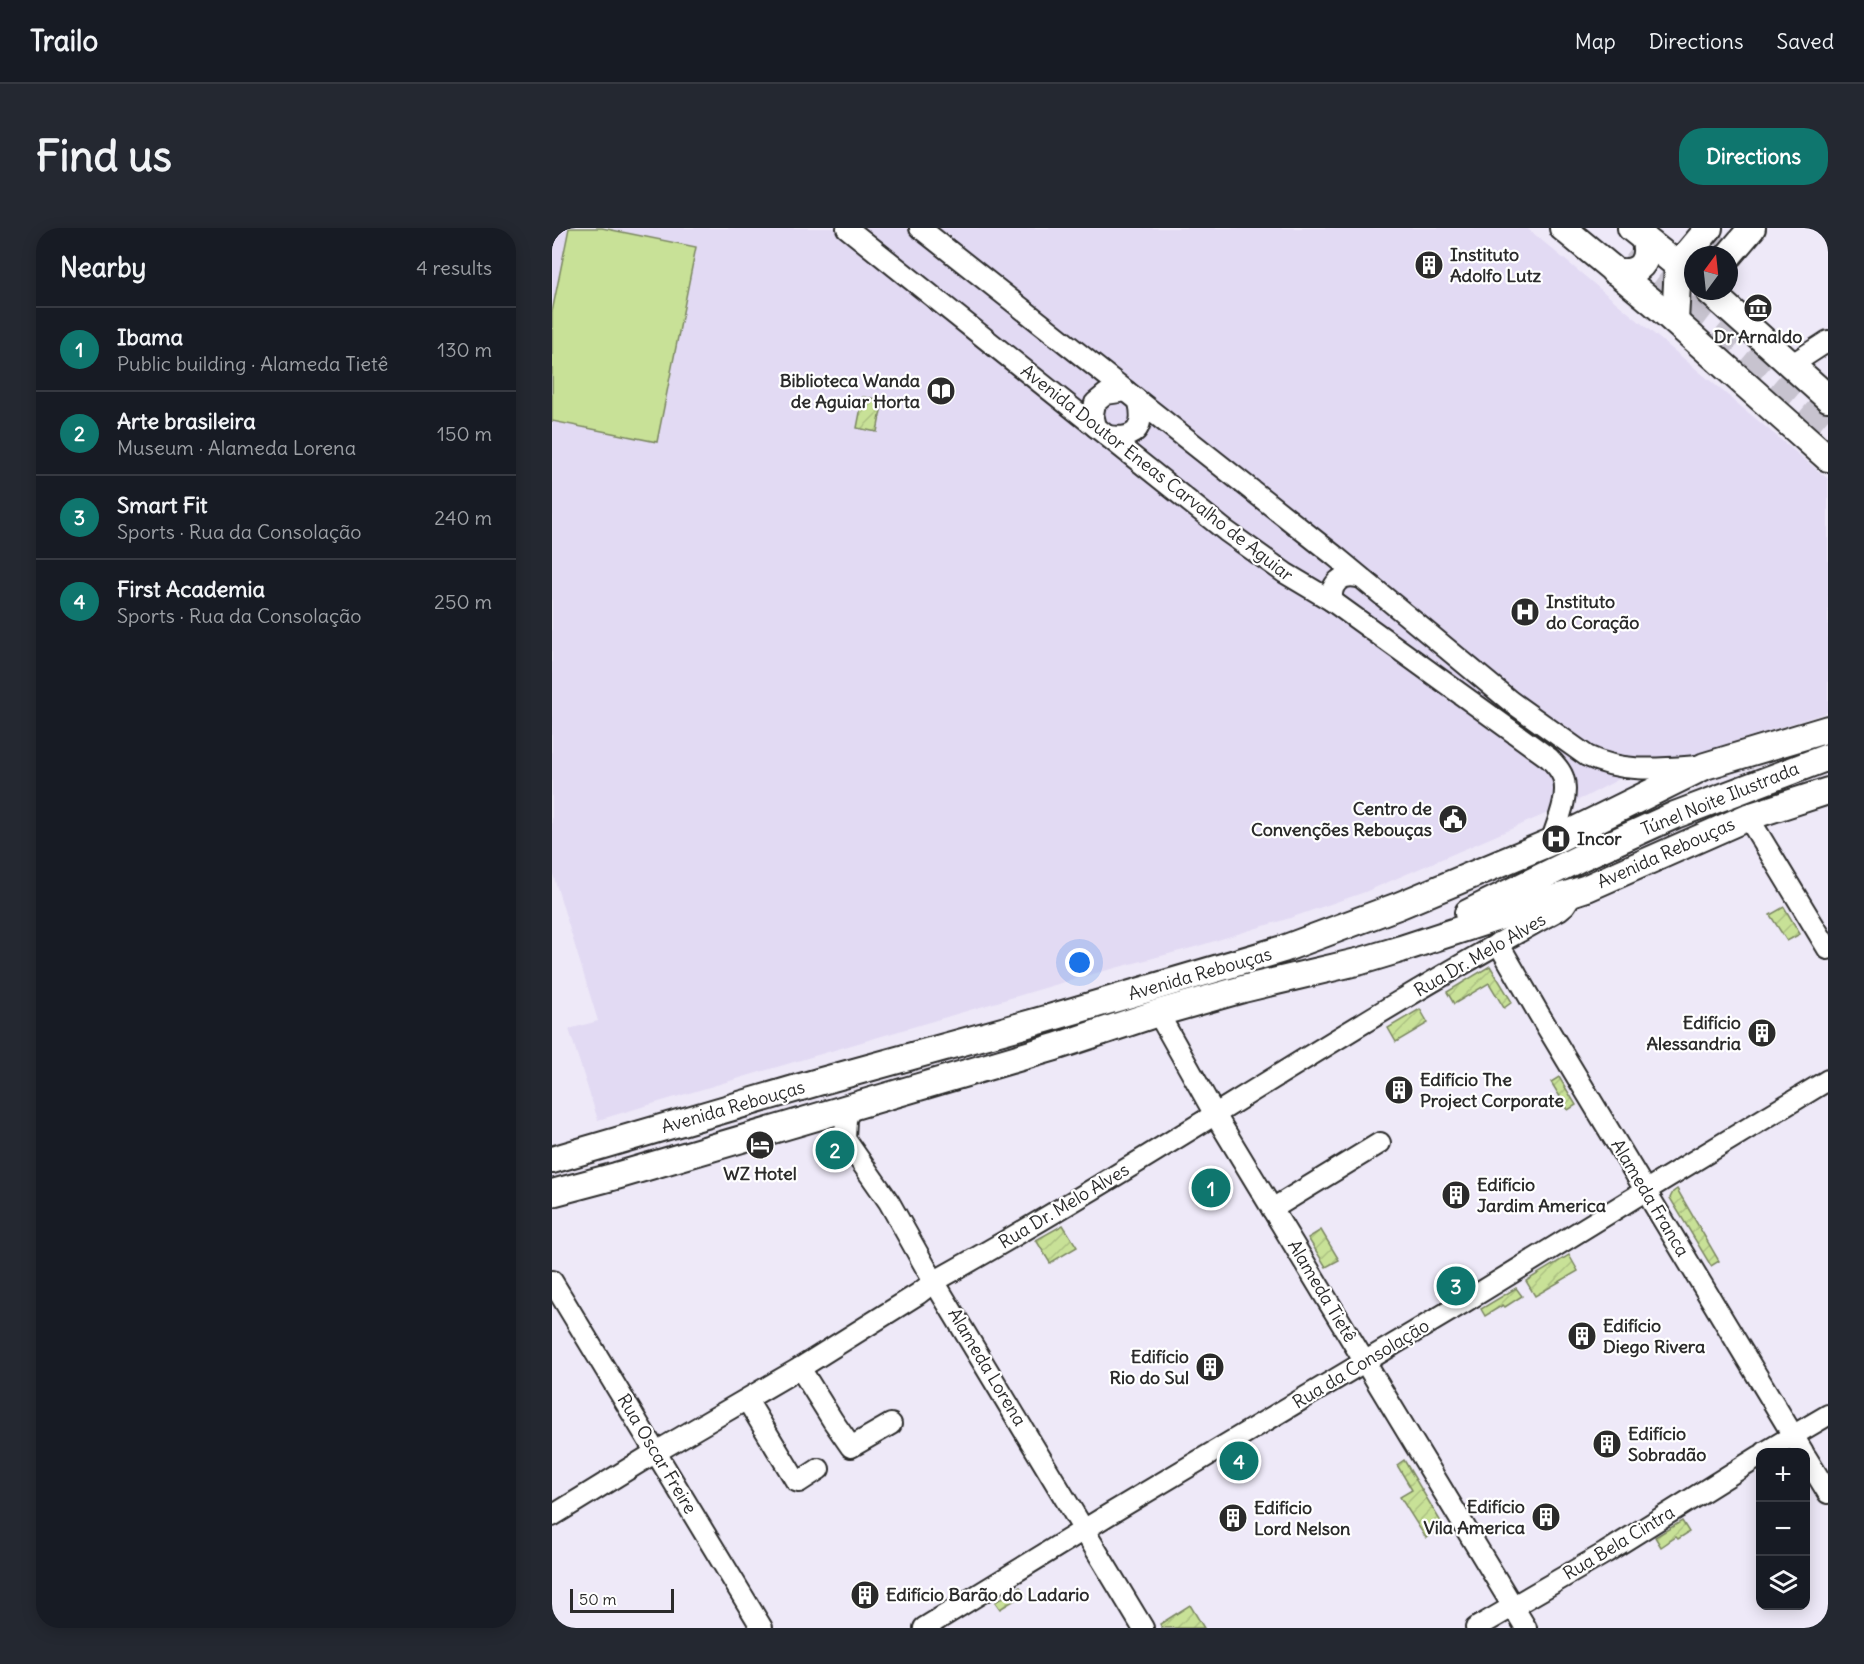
<!DOCTYPE html>
<html lang="en">
<head>
<meta charset="utf-8">
<style>
	:root { --surface:#171b24; --page:#242831; --text:#f1f3f6; --muted:#9ea1a6; --line:#363941; --accent:#0f766e }
	body { margin:0; font-family:Delius,sans-serif; background:var(--page); color:var(--text) }
	.controls { position:absolute; right:18px; bottom:18px; display:grid; overflow:hidden; border-radius:12px; box-shadow:0 3px 15px #0003 }
	.controls button { width:54px; height:54px; display:grid; place-items:center; padding:0; border:0; border-bottom:2px solid var(--line); background:var(--surface); color:var(--text); font:30px sans-serif }
	.compass { position:absolute; left:1132px; top:18px; width:54px; height:54px; border-radius:50%; background:var(--surface); box-shadow:0 3px 15px #0003; rotate:15deg }
	.scale { position:absolute; left:18px; bottom:15px; width:104px; box-sizing:border-box; padding-left:6px; border:3px solid #2b2b2b; border-top:0; font-size:16px; line-height:21px; white-space:nowrap; color:#2b2b2b; -webkit-text-stroke:4px #fff; paint-order:stroke }
	.you { position:absolute; left:528px; top:735px; width:21px; height:21px; margin:-15px; border:4px solid #fff; border-radius:50%; background:#1a73e8; box-shadow:0 0 0 9px #1a73e833 }
	.badge { display:grid; place-items:center; width:39px; height:39px; border-radius:50%; background:var(--accent); color:#fff; font-size:20px; font-weight:700 }
	.pin { position:absolute; translate:-50% -50%; border:3px solid #fff; box-shadow:0 2px 6px #0006 }
	.list { margin:0; padding:0; list-style:none }
	h2 { display:flex; justify-content:space-between; align-items:center; height:78px; margin:0; padding:0 24px; font-size:26px }
	h2 small { font-size:20px; font-weight:400; color:var(--muted) }
	.list li { display:grid; grid-template-columns:39px 1fr auto; gap:18px; align-items:center; box-sizing:border-box; height:84px; padding:0 24px; border-top:2px solid var(--line) }
	.list b { display:block; font-size:22px; white-space:nowrap }
	.list p { margin:0; font-size:20px; white-space:nowrap; color:var(--muted) }
	.list em { font-size:20px; font-style:normal; color:var(--muted) }
	.icon { flex:none; width:33px; height:33px; fill:none; stroke:currentColor; stroke-width:2; stroke-linecap:round; stroke-linejoin:round }
	.map { position:relative; flex:none; width:1276px; height:1400px; overflow:hidden; border-radius:24px }
	header { display:flex; align-items:center; gap:36px; box-sizing:border-box; height:84px; padding:0 30px; background:var(--surface); border-bottom:2px solid var(--line) }
	header strong { font-size:28px }
	nav { display:flex; gap:33px; margin-inline-start:auto; font-size:21px }
	.intro { display:flex; align-items:center; justify-content:space-between; box-sizing:border-box; height:144px; padding:0 36px }
	h1 { margin:0; font-size:42px }
	.button { padding:15px 27px; border-radius:24px; background:var(--accent); color:#fff; font-size:21px; font-weight:700 }
	main { display:flex; gap:36px; padding:0 36px }
	aside { flex:1; background:var(--surface); border-radius:24px; box-shadow:0 3px 15px #0003 }
	.map>svg:first-child { display:block }
	.built { fill:#e2daf3 }
	.garden { fill:url(#garden-furrows); stroke:#7a8661; stroke-width:1.5 }
	.pitch { fill:#c8e197; stroke:#7a8661; stroke-width:1.5 }
	.lines { fill:none; stroke-linecap:round; stroke-linejoin:round }
	.major-tunnel { stroke:#c7c3cf; stroke-width:26; stroke-dasharray:26 13; stroke-linecap:butt }
	.minor-casing { stroke:#2b2b2b; stroke-width:24 }
	.major-casing { stroke:#2b2b2b; stroke-width:30 }
	.minor { stroke:#fff; stroke-width:20 }
	.major { stroke:#fff; stroke-width:26 }
	.labels { text-anchor:middle; stroke-width:4.5; stroke-linejoin:round; paint-order:stroke }
	.poi-label { font-size:18px; font-weight:bold; fill:#2b2b2b; stroke:#fff; text-anchor:start }
	.street-label { font-size:18px; fill:#2b2b2b; stroke:#fff }
</style>
</head>
<body>
<header>
<strong>Trailo</strong>
<nav><a>Map</a><a>Directions</a><a>Saved</a></nav>
</header>
<div class="intro"><h1>Find us</h1><a class="button">Directions</a></div>
<main>
<aside>
<h2>Nearby<small>4 results</small></h2>
<ul class="list">
<li><span class="badge">1</span><div><b>Ibama</b><p>Public building · Alameda Tietê</p></div><em>130 m</em></li>
<li><span class="badge">2</span><div><b>Arte brasileira</b><p>Museum · Alameda Lorena</p></div><em>150 m</em></li>
<li><span class="badge">3</span><div><b>Smart Fit</b><p>Sports · Rua da Consolação</p></div><em>240 m</em></li>
<li><span class="badge">4</span><div><b>First Academia</b><p>Sports · Rua da Consolação</p></div><em>250 m</em></li>
</ul>
</aside>
<div class="map">
<svg width="1276" height="1400" viewBox="0 0 1276 1400">
	<defs>
		<pattern id="garden-furrows" width="10" height="10" patternUnits="userSpaceOnUse" patternTransform="scale(1.5)"><rect width="10" height="10" fill="#c8e197"/><path d="M-1 1l2-2M0 10L10 0M9 11l2-2" fill="none" stroke="#acc182"/></pattern>
	</defs>
	<rect width="100%" height="100%" fill="#eee9f8"/>
	<filter id="ink" filterUnits="userSpaceOnUse"><feTurbulence type="fractalNoise" baseFrequency=".0167" numOctaves="2"/><feDisplacementMap in="SourceGraphic" scale="12" xChannelSelector="R" yChannelSelector="G"/><feConvolveMatrix kernelMatrix="1 2 1 2 8 2 1 2 1" color-interpolation-filters="sRGB"/></filter>
	<g filter="url(#ink)">
		<path class="built" d="M0,0H975L1276,251V484L1073,548L1033,569L813,664L738,690L643,719L533,748L46,892L17,801L46,793L0,643Z"/>
		<g class="garden">
			<path d="M311,169L331,172L325,204L305,200Z"/>
			<path d="M1232,679L1248,706L1235,713L1218,687Z"/>
			<path d="M938,738L960,774L952,780L937,755L902,776L895,764Z"/>
			<path d="M868,781L876,795L844,814L836,800Z"/>
			<path d="M1007,849L1024,877L1016,882L999,854Z"/>
			<path d="M1125,961L1167,1033L1159,1038L1118,970L1121,964Z"/>
			<path d="M511,997L525,1019L498,1035L484,1012Z"/>
			<path d="M769,1002L787,1032L774,1039L756,1010Z"/>
			<path d="M1017,1027L1026,1043L983,1068L974,1053Z"/>
			<path d="M964,1060L970,1068L953,1079L951,1077L933,1088L929,1081Z"/>
			<path d="M852,1232L892,1299L874,1310L848,1269L860,1262L845,1237Z"/>
			<path d="M1130,1293L1137,1304L1126,1311L1124,1309L1109,1319L1103,1309Z"/>
			<path d="M468,1359L473,1366L448,1381L443,1374Z"/>
			<path d="M638,1377L652,1400H610L608,1396Z"/>
		</g>
		<path class="pitch" d="M17,0H50L144,19L105,214L0,193V84Z"/>
		<g class="lines">
			<g class="major-tunnel">
				<path d="M1153,27L1176,0"/>
				<path d="M1071,31L1156,96L1276,198"/>
			</g>
			<g class="minor-casing">
				<g id="minor">
					<path d="M295,0L674,303L733,345L780,373L997,530C1002,535 1008,541 1011,549C1018,568 1005,595 999,614"/>
					<path d="M368,0L783,328L958,473L1035,528C1070,545 1107,541 1145,538"/>
					<path d="M1239,137L1276,113"/>
					<path d="M544,199L541,186L543,175L554,166L574,163"/>
					<path d="M556,208C583,212 593,201 587,174"/>
					<path d="M780,373C778,356 789,345 806,349"/>
					<path d="M1196,589L1276,721"/>
					<path d="M946,715L987,786L1251,1224"/>
					<path d="M606,785L662,885L974,1400"/>
					<path d="M300,878L294,891L293,911L337,974L374,1040L591,1400"/>
					<path d="M720,981L828,915"/>
					<path d="M0,1053L210,1400"/>
					<path d="M248,1140L281,1193L299,1219L339,1196"/>
					<path d="M195,1172L244,1253L247,1254L267,1241"/>
					<path d="M1213,1224L1276,1187"/>
					<path d="M1254,1229L1276,1265"/>
					<path d="M0,1288L104,1224L248,1140L366,1066L383,1053C595,936 794,797 1007,682L1013,677L1021,665"/>
					<path d="M372,1400L556,1287L911,1075L1114,950L1276,852"/>
					<path d="M924,1400L1053,1325L1208,1228"/>
				</g>
			</g>
			<g class="major-casing">
				<g id="major">
					<path d="M1011,0L1103,76L1276,230"/>
					<path d="M1079,0L1138,47"/>
					<path d="M1177,27L1200,0"/>
					<path d="M1062,43C1087,48 1099,34 1092,10"/>
					<path d="M1157,63L1276,170"/>
					<path d="M1123,93L1126,37L1157,0"/>
					<path d="M916,685L1028,630L1123,587L1276,529"/>
					<path d="M0,932L266,854L494,791L731,721L846,678L999,614L1153,538L1276,501"/>
					<path d="M0,965L64,948L503,819L606,785L691,761L809,733L849,721L1035,660L1196,589L1276,563"/>
				</g>
			</g>
			<use href="#minor" class="minor"/>
			<use href="#major" class="major"/>
		</g>
	</g>
	<defs>
		<g id="building-disc" transform="scale(1.5)"><circle r="9.5" fill="#2b2b2b" stroke="#fff"/><path d="M-4-6H4V6H1V3H-1V6H-4ZM-2.5-4.3h1.7v1.8h-1.7ZM.8-4.3h1.7v1.8H.8ZM-2.5-1h1.7V.8h-1.7ZM.8-1h1.7V.8H.8Z" fill="#fff"/></g>
		<g id="museum-disc" transform="scale(1.5)"><circle r="9.5" fill="#2b2b2b" stroke="#fff"/><path d="M0-6L6-3V-2H-6V-3ZM-5-1h2V3h-2ZM-1-1h2V3h-2ZM3-1h2V3H3ZM-6 4H6V6H-6Z" fill="#fff"/></g>
		<g id="library-disc" transform="scale(1.5)"><circle r="9.5" fill="#2b2b2b" stroke="#fff"/><path d="M-6-4Q-3-5.5-.7-3.5V5Q-3 3-6 4ZM6-4Q3-5.5 .7-3.5V5Q3 3 6 4Z" fill="#fff"/></g>
		<g id="hospital-disc" transform="scale(1.5)"><circle r="9.5" fill="#2b2b2b" stroke="#fff"/><path d="M-5-5h3v3.5h4V-5h3V5h-3V1.5h-4V5h-3Z" fill="#fff"/></g>
		<g id="civic-disc" transform="scale(1.5)"><circle r="9.5" fill="#2b2b2b" stroke="#fff"/><path d="M-.6-6.5H3V-4.5H.6V-3L4-1V1h2V6H-6V1h2V-1L-.6-3ZM-1.2 2.5V6h2.4V2.5Z" fill="#fff"/></g>
		<g id="hotel-disc" transform="scale(1.5)"><circle r="9.5" fill="#2b2b2b" stroke="#fff"/><path d="M-6-4.5h1.5V1H6V5H4.5V3h-9V5H-6ZM-4 0a1.8 1.8 0 1 1 3.6 0ZM.5 0V-2.5h3Q6-2.5 6 0Z" fill="#fff"/></g>
	</defs>
	<g fill-rule="evenodd">
		<use href="#building-disc" x="877" y="37"/>
		<use href="#museum-disc" x="1206" y="80"/>
		<use href="#library-disc" x="389" y="163"/>
		<use href="#hospital-disc" x="973" y="384"/>
		<use href="#civic-disc" x="901" y="591"/>
		<use href="#hospital-disc" x="1004" y="611"/>
		<use href="#building-disc" x="1210" y="805"/>
		<use href="#building-disc" x="847" y="862"/>
		<use href="#hotel-disc" x="208" y="917"/>
		<use href="#building-disc" x="904" y="967"/>
		<use href="#building-disc" x="1030" y="1108"/>
		<use href="#building-disc" x="658" y="1139"/>
		<use href="#building-disc" x="1055" y="1216"/>
		<use href="#building-disc" x="994" y="1289"/>
		<use href="#building-disc" x="681" y="1290"/>
		<use href="#building-disc" x="313" y="1367"/>
	</g>
	<g class="labels">
		<g class="poi-label">
			<text x="898" y="33">Instituto<tspan x="898" dy="21">Adolfo Lutz</tspan></text>
			<text x="1206" y="115" text-anchor="middle">Dr Arnaldo</text>
			<text x="368" y="159" text-anchor="end">Biblioteca Wanda<tspan x="368" dy="21">de Aguiar Horta</tspan></text>
			<text x="994" y="380">Instituto<tspan x="994" dy="21">do Coração</tspan></text>
			<text x="880" y="587" text-anchor="end">Centro de<tspan x="880" dy="21">Convenções Rebouças</tspan></text>
			<text x="1025" y="617">Incor</text>
			<text x="1189" y="801" text-anchor="end">Edifício<tspan x="1189" dy="21">Alessandria</tspan></text>
			<text x="868" y="858">Edifício The<tspan x="868" dy="21">Project Corporate</tspan></text>
			<text x="208" y="952" text-anchor="middle">WZ Hotel</text>
			<text x="925" y="963">Edifício<tspan x="925" dy="21">Jardim America</tspan></text>
			<text x="1051" y="1104">Edifício<tspan x="1051" dy="21">Diego Rivera</tspan></text>
			<text x="637" y="1135" text-anchor="end">Edifício<tspan x="637" dy="21">Rio do Sul</tspan></text>
			<text x="1076" y="1212">Edifício<tspan x="1076" dy="21">Sobradão</tspan></text>
			<text x="973" y="1285" text-anchor="end">Edifício<tspan x="973" dy="21">Vila America</tspan></text>
			<text x="702" y="1286">Edifício<tspan x="702" dy="21">Lord Nelson</tspan></text>
			<text x="334" y="1373">Edifício Barão do Ladario</text>
		</g>
		<g class="street-label">
			<text transform="translate(605 245) rotate(38)" y="6">Avenida Doutor Eneas Carvalho de Aguiar</text>
			<text transform="translate(1168 571) rotate(-22)" y="6">Túnel Noite Ilustrada</text>
			<text transform="translate(1114 625) rotate(-24)" y="6">Avenida Rebouças</text>
			<text transform="translate(928 727) rotate(-30)" y="6">Rua Dr. Melo Alves</text>
			<text transform="translate(648 746) rotate(-16)" y="6">Avenida Rebouças</text>
			<text transform="translate(181 879) rotate(-16)" y="6">Avenida Rebouças</text>
			<text transform="translate(1098 970) rotate(59)" y="6">Alameda Franca</text>
			<text transform="translate(512 978) rotate(-31)" y="6">Rua Dr. Melo Alves</text>
			<text transform="translate(770 1063) rotate(59)" y="6">Alameda Tietê</text>
			<text transform="translate(809 1136) rotate(-31)" y="6">Rua da Consolação</text>
			<text transform="translate(435 1139) rotate(59)" y="6">Alameda Lorena</text>
			<text transform="translate(105 1226) rotate(59)" y="6">Rua Oscar Freire</text>
			<text transform="translate(1067 1315) rotate(-31)" y="6">Rua Bela Cintra</text>
		</g>
	</g>
</svg>
<div class="controls">
<button>+</button>
<button>−</button>
<button><svg class="icon" aria-label="layers" viewBox="0 0 24 24"><path d="M12 4l9 5-9 5-9-5zM3 14l9 5 9-5"/></svg></button>
</div>
<svg class="compass" viewBox="-18 -18 36 36"><path d="M0-13l5 13h-10z" fill="#e53935"/><path d="M0 13l5-13h-10z" fill="#9ea1a6"/></svg>
<div class="scale">50 m</div>
<div class="you"></div>
<div class="pin badge" style="left:659px;top:960px">1</div>
<div class="pin badge" style="left:283px;top:922px">2</div>
<div class="pin badge" style="left:904px;top:1058px">3</div>
<div class="pin badge" style="left:687px;top:1233px">4</div>
</div>
</main>
</body>
</html>
